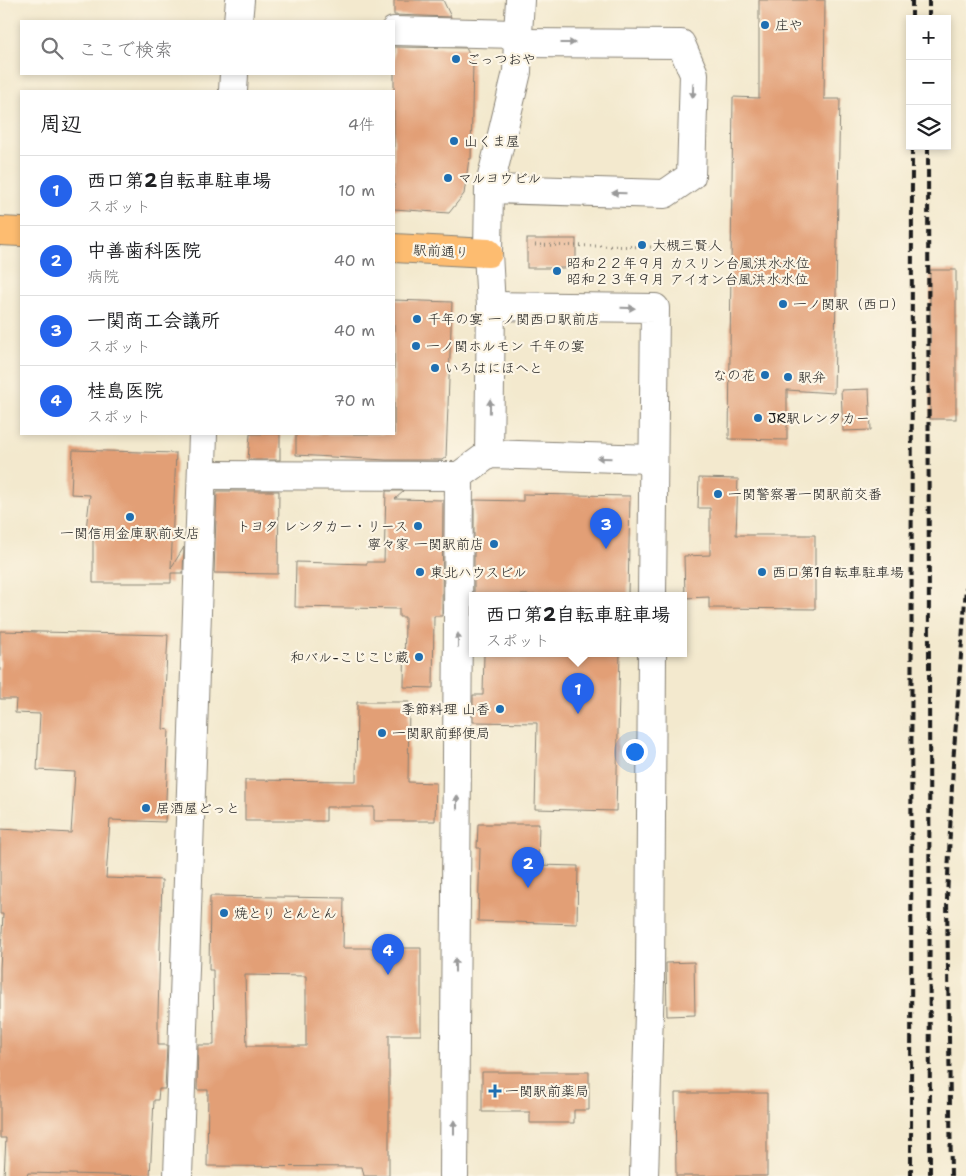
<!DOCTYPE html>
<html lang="ja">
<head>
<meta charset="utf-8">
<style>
	:root { --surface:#fff; --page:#f6f6f6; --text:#202124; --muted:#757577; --line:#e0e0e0; --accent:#2563eb }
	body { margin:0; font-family:"Shantell Sans","Klee One",sans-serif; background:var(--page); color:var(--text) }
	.controls { position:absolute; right:15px; top:15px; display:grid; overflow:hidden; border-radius:0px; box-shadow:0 2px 8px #0003 }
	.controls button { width:45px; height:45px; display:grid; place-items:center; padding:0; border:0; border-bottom:1px solid var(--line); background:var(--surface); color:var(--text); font:25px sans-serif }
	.you { position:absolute; left:634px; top:751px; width:18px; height:18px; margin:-12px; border:4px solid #fff; border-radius:50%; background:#1a73e8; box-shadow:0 0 0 8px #1a73e833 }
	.badge { display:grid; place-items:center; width:32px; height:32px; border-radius:50%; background:var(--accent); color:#fff; font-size:16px; font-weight:700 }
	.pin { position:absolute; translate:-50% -41px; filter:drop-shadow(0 1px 2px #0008) }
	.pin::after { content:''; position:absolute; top:26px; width:18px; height:15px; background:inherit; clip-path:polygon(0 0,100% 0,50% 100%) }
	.popup { position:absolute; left:469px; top:592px; width:218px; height:65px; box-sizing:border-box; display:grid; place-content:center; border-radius:0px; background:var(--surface); filter:drop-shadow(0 1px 4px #0005); font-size:16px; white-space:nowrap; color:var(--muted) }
	.popup b { font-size:19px; color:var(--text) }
	.popup::after { content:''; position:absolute; left:50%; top:100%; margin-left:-10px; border:10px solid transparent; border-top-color:var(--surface) }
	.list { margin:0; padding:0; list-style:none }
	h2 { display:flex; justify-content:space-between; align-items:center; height:65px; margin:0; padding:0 20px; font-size:21px }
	h2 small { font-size:16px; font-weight:400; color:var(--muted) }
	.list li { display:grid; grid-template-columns:32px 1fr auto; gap:15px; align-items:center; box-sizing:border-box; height:70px; padding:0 20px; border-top:1px solid var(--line) }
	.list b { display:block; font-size:19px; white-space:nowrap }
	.list p { margin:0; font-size:16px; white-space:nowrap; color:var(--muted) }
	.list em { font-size:16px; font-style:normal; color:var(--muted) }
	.icon { flex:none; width:28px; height:28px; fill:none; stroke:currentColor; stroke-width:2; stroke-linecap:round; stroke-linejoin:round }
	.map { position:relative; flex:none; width:966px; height:1176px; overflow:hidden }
	.search { position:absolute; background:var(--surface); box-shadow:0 2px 8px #0003; left:20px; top:20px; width:375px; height:55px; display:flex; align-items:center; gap:12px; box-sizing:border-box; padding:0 18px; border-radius:0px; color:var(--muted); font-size:19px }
	.panel { position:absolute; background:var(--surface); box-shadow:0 2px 8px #0003; left:20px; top:90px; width:375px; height:345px; border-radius:0px }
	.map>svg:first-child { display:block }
	.building { fill:#e29f76; fill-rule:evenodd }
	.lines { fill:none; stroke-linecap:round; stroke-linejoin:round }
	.minor-casing { stroke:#888275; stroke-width:30 }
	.tertiary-casing { stroke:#888275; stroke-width:30 }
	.primary-casing { stroke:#888275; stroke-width:30 }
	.path { stroke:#888275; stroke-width:3; stroke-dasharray:1 4; stroke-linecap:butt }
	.minor { stroke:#fff; stroke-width:28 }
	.tertiary { stroke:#fff; stroke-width:28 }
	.primary { stroke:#fdbc70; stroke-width:28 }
	.rail { stroke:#1c1c1c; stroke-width:4; stroke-dasharray:8 4; stroke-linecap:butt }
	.oneway { fill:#999 }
	.poi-dot { fill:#1f6fb2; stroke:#fcf5e5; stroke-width:2 }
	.labels { text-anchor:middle; stroke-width:4.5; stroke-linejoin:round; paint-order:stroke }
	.poi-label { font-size:14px; fill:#1c1c1c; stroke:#fcf5e5; text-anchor:start }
	.street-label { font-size:14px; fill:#1c1c1c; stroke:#fcf5e5 }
</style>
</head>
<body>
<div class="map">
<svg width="966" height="1176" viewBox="0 0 966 1176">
	<rect width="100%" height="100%" fill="#fcf5e5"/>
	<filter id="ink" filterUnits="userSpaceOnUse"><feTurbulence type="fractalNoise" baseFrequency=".02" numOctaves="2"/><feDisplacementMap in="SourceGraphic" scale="10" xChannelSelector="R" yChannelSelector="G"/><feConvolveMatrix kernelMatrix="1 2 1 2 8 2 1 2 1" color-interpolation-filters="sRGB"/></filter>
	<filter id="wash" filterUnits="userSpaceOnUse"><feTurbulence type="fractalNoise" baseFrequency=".0096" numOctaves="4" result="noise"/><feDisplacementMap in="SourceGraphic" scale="20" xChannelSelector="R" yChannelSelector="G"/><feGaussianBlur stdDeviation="1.12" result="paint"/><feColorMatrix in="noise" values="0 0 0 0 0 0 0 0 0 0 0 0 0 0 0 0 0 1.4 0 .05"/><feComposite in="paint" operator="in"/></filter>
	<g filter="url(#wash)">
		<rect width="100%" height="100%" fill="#f3e9ce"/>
		<g id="blocks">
			<g class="building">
				<path d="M394,0H443L451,17L394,15Z"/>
				<path d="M759,0H825L824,99H840L834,393L787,390V440L729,439L733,97L759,98Z"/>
				<path d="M394,47L466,48L473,62L471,159H469L464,194L449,213L394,209Z"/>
				<rect x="527" y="239" width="49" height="29"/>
				<rect x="930" y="270" width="26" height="149"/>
				<path d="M394,300L452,302L446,457L442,460H386L296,455V434H394Z"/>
				<path d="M869,389L871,430L843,431L841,390Z"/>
				<path d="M250,434H280V460H248Z"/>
				<path d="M73,450L176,453L171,568L184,547L183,573H171V583H93V538H85L90,495L71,494Z"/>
				<path d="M699,478L738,479L736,535H815V609L709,608V597L685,598L684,556L710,555V508H698Z"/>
				<path d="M217,491H279L278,574L214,573Z"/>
				<path d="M386,491H404L395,499L443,500L442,616H434L433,688L404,687L405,617H399V609L295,607L296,562L367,564V562H384Z"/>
				<path d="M523,494L630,496L628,595H474V500L523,501Z"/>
				<path d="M0,631L168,635L163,729L169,730L165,822L110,820L106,878L162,880L158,1013V1045H167L165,1089H159L158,1100H154L150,1176L28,1173L27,1176H4L6,1138H0V968L3,914H0V829L71,833L75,772L37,770L40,714L15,713L16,699H0Z"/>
				<path d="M484,653H620L616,811L535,809L537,723L473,722V695H483Z"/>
				<path d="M357,702H409L408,782L436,783L435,821H374V807H326V821H245V780L356,781Z"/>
				<path d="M478,824H539L538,865L578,866L577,924L478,921L480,848H477Z"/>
				<path d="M210,896L344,898L343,948H421V1035H389V1176H364L362,1167L207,1166L208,1090H197L198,1045H214L213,970H209ZM245,975L306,976V1046H247Z"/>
				<path d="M694,962L695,1015L667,1016L666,963Z"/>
				<path d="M482,1072H589V1110H574V1123H530V1112H482Z"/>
				<path d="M675,1093H767V1176H676Z"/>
			</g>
		</g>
	</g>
	<g filter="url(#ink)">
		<use href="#blocks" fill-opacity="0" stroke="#888275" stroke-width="1"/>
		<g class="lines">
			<g class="minor-casing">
				<g id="minor">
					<path d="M394,31L518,34L520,0"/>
					<path d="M489,189L665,194L691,176L694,74L681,44L519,43"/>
					<path d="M491,306L655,308L652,595"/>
					<path d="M202,475L459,476"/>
					<path d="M454,1176L459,476L489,454L653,459"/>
					<path d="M644,1176L650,980L652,653"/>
				</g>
			</g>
			<g class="tertiary-casing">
				<g id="tertiary">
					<path d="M238,21L240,0"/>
					<path d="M233,91L234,74"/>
					<path d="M489,454L491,306L488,253L489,189L517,72L518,34"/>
					<path d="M178,1176L203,434"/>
				</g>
			</g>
			<g class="primary-casing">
				<g id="primary">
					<path d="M0,231L21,232"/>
					<path d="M394,248L488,253"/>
				</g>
			</g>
			<path class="path" d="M535,245L713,248"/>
			<use href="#minor" class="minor"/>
			<use href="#tertiary" class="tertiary"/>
			<use href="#primary" class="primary"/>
			<g class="rail">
				<path d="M912,19V0"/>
				<path d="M929,19V0"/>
				<path d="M928,146L930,1176"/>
				<path d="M911,1176L912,146"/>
				<path d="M951,1176L947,899L953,764L966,587"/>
			</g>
		</g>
		<defs><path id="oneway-solid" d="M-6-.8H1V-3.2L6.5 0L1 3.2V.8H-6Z" transform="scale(1.25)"/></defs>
		<g class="oneway">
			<use href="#oneway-solid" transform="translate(568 43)"/>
			<use href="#oneway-solid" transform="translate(693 91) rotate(92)"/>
			<use href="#oneway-solid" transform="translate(619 193) rotate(-178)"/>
			<use href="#oneway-solid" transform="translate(628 308) rotate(1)"/>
			<use href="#oneway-solid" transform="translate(490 406) rotate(-89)"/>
			<use href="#oneway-solid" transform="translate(604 458) rotate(-178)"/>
			<use href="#oneway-solid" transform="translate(458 640) rotate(-90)"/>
			<use href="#oneway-solid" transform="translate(457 802) rotate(-90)"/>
			<use href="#oneway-solid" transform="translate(455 965) rotate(-90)"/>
			<use href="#oneway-solid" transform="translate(454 1127) rotate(-90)"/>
		</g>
	</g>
	<g class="poi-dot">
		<circle cx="765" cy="25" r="5"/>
		<circle cx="456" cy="59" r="5"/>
		<circle cx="454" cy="141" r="5"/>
		<circle cx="448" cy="178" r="5"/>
		<circle cx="642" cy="245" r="5"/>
		<circle cx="557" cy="271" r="5"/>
		<circle cx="783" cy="304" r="5"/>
		<circle cx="417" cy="319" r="5"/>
		<circle cx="416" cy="346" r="5"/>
		<circle cx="435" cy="368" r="5"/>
		<circle cx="765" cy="375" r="5"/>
		<circle cx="788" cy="377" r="5"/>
		<circle cx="758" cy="418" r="5"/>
		<circle cx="718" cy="494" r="5"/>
		<circle cx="130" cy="517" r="5"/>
		<circle cx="418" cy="526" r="5"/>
		<circle cx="494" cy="544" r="5"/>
		<circle cx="420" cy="572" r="5"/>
		<circle cx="762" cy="572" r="5"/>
		<circle cx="419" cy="657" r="5"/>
		<circle cx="500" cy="709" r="5"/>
		<circle cx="382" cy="733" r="5"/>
		<circle cx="146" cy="808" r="5"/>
		<circle cx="224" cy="913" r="5"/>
		<path d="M492.5 1083.5h5v5h5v5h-5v5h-5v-5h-5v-5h5z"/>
	</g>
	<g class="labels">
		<g class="poi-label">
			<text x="775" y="30">庄や</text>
			<text x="466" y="64">ごっつおや</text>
			<text x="464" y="146">山くま屋</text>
			<text x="458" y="183">マルヨウビル</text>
			<text x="652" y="250">大槻三賢人</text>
			<text x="567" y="268">昭和２２年９月 カスリン台風洪水水位<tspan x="567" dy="16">昭和２３年９月 アイオン台風洪水水位</tspan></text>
			<text x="793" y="309">一ノ関駅（西口）</text>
			<text x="427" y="324">千年の宴 一ノ関西口駅前店</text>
			<text x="426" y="351">一ノ関ホルモン 千年の宴</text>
			<text x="445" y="373">いろはにほへと</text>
			<text x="755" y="380" text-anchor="end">なの花</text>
			<text x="798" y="382">駅弁</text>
			<text x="768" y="423">JR駅レンタカー</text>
			<text x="728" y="499">一関警察署一関駅前交番</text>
			<text x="408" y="531" text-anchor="end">トヨタ レンタカー・リース</text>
			<text x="130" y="538" text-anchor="middle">一関信用金庫駅前支店</text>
			<text x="484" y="549" text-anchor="end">寧々家 一関駅前店</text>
			<text x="430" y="577">東北ハウスビル</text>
			<text x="772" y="577">西口第1自転車駐車場</text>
			<text x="409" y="662" text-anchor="end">和バル-こじこじ蔵</text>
			<text x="490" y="714" text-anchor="end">季節料理 山香</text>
			<text x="392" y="738">一関駅前郵便局</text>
			<text x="156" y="813">居酒屋どっと</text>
			<text x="234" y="918">焼とり とんとん</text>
			<text x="505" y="1096">一関駅前薬局</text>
		</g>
		<g class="street-label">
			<text transform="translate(441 251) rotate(3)" y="5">駅前通り</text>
		</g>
	</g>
</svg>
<div class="controls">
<button>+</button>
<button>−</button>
<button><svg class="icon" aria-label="layers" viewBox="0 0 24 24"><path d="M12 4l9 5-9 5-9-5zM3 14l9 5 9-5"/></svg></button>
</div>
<div class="you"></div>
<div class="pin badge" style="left:578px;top:714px">1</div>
<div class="popup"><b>西口第2自転車駐車場</b>スポット</div>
<div class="pin badge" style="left:528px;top:888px">2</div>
<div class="pin badge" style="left:606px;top:549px">3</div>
<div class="pin badge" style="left:388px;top:975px">4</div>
<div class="search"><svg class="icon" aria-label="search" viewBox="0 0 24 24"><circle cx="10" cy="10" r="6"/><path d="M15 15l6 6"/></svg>ここで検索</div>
<section class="panel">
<h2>周辺<small>4件</small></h2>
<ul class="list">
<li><span class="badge">1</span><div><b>西口第2自転車駐車場</b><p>スポット</p></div><em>10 m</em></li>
<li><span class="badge">2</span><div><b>中善歯科医院</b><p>病院</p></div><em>40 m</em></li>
<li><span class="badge">3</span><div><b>一関商工会議所</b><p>スポット</p></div><em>40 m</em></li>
<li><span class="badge">4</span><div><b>桂島医院</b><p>スポット</p></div><em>70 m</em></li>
</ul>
</section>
</div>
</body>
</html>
